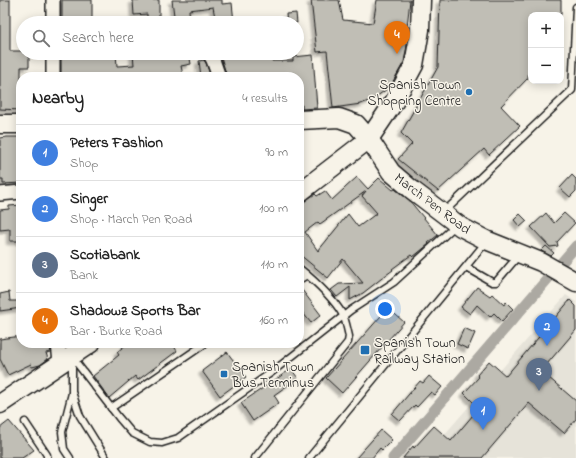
<!DOCTYPE html>
<html lang="en">
<head>
<meta charset="utf-8">
<style>
	:root { --surface:#fff; --page:#f2f2f2; --text:#222; --muted:#767676; --line:#e0e0e0; --accent:#7c3aed }
	body { margin:0; font-family:"Indie Flower",sans-serif; background:var(--page); color:var(--text) }
	.controls { position:absolute; right:12px; top:12px; display:grid; overflow:hidden; border-radius:8px; box-shadow:0 2px 10px #0003 }
	.controls button { width:36px; height:36px; display:grid; place-items:center; padding:0; border:0; border-bottom:1px solid var(--line); background:var(--surface); color:var(--text); font:20px sans-serif }
	.you { position:absolute; left:385px; top:309px; width:14px; height:14px; margin:-10px; border:3px solid #fff; border-radius:50%; background:#1a73e8; box-shadow:0 0 0 6px #1a73e833 }
	.badge { display:grid; place-items:center; width:26px; height:26px; border-radius:50%; background:var(--accent); color:#fff; font-size:13px; font-weight:700 }
	.pin { position:absolute; translate:-50% -33px; filter:drop-shadow(0 1px 2px #0008) }
	.pin::after { content:''; position:absolute; top:21px; width:14px; height:12px; background:inherit; clip-path:polygon(0 0,100% 0,50% 100%) }
	.list { margin:0; padding:0; list-style:none }
	h2 { display:flex; justify-content:space-between; align-items:center; height:52px; margin:0; padding:0 16px; font-size:17px }
	h2 small { font-size:13px; font-weight:400; color:var(--muted) }
	.list li { display:grid; grid-template-columns:26px 1fr auto; gap:12px; align-items:center; box-sizing:border-box; height:56px; padding:0 16px; border-top:1px solid var(--line) }
	.list b { display:block; font-size:15px; white-space:nowrap }
	.list p { margin:0; font-size:13px; white-space:nowrap; color:var(--muted) }
	.list em { font-size:13px; font-style:normal; color:var(--muted) }
	.icon { flex:none; width:22px; height:22px; fill:none; stroke:currentColor; stroke-width:2; stroke-linecap:round; stroke-linejoin:round }
	.map { position:relative; flex:none; width:576px; height:458px; overflow:hidden }
	.search { position:absolute; background:var(--surface); box-shadow:0 2px 10px #0003; left:16px; top:16px; width:288px; height:44px; display:flex; align-items:center; gap:10px; box-sizing:border-box; padding:0 14px; border-radius:22px; color:var(--muted); font-size:15px }
	.panel { position:absolute; background:var(--surface); box-shadow:0 2px 10px #0003; left:16px; top:72px; width:288px; height:276px; border-radius:16px }
	.map>svg:first-child { display:block }
	.built { fill:#e6e3d9 }
	.lines { fill:none; stroke-linecap:round; stroke-linejoin:round }
	.canal { stroke:#aca9a2; stroke-width:11 }
	.building { fill:#c0beb5; stroke:#1c1c1c; fill-rule:evenodd; filter:url(#shadow) }
	.lane-casing { stroke:#1c1c1c; stroke-width:9 }
	.street-casing { stroke:#1c1c1c; stroke-width:16 }
	.secondary-casing { stroke:#1c1c1c; stroke-width:21 }
	.lane { stroke:#f7f3e8; stroke-width:6 }
	.street { stroke:#f7f3e8; stroke-width:13 }
	.secondary { stroke:#f7f3e8; stroke-width:18 }
	.poi-dot { fill:#1f6fb2; stroke:#f7f3e8; stroke-width:1.5 }
	.labels { text-anchor:middle; stroke-width:3; stroke-linejoin:round; paint-order:stroke }
	.poi-label { font-size:14px; fill:#1c1c1c; stroke:#f7f3e8; text-anchor:start }
	.street-label { font-size:14px; fill:#1c1c1c; stroke:#f7f3e8 }
</style>
</head>
<body>
<div class="map">
<svg width="576" height="458" viewBox="0 0 576 458">
	<defs>
		<filter id="shadow"><feDropShadow dx="-3.5" dy="3.5" stdDeviation="1" flood-color="#0004"/></filter>
	</defs>
	<rect width="100%" height="100%" fill="#f7f3e8"/>
	<filter id="ink" filterUnits="userSpaceOnUse"><feTurbulence type="fractalNoise" baseFrequency=".025" numOctaves="2"/><feDisplacementMap in="SourceGraphic" scale="8" xChannelSelector="R" yChannelSelector="G"/><feConvolveMatrix kernelMatrix="1 2 1 2 8 2 1 2 1" color-interpolation-filters="sRGB"/></filter>
	<g filter="url(#ink)">
		<path class="built" d="M566,295L576,302V458H424Z"/>
		<g class="lines">
			<path class="canal" d="M393,458L576,246"/>
		</g>
		<g class="building">
			<path d="M0,0H10V51H23V53H29V67H21V110L0,109Z"/>
			<rect x="62" y="0" width="30" height="19"/>
			<path d="M133,0H159V21H147V14L134,15Z"/>
			<path d="M172,0H222V4L232,3L234,22L216,23L213,7L189,10L190,21L175,23Z"/>
			<path d="M311,0H339L343,20L373,23L377,0H410L407,27H410V29L404,62L391,85L387,89L373,99L361,104L333,108L327,51L317,52Z"/>
			<path d="M440,0H561V15H531V65H529L528,78L501,106L520,126L489,155L484,149L438,191L398,159L412,144L401,133L438,67Z"/>
			<path d="M296,13L297,23H287L286,14Z"/>
			<path d="M61,53H116L117,66L134,65L133,53H189L191,64L181,66L183,75L177,77H61Z"/>
			<path d="M218,53H272V61H293V57L313,55L317,108L302,109V105H299V77H227L221,57Z"/>
			<path d="M204,60L206,63L211,77H201L199,61Z"/>
			<path d="M7,137H21V183L3,184V179H0V138Z"/>
			<path d="M572,175L576,179V191L570,197L560,188Z"/>
			<path d="M357,177L368,189L379,178L393,190L395,189L409,200L438,235L428,243L429,244L418,253L413,257L411,255L392,269L393,270L386,275L363,293L350,300V287L337,297L331,290L339,284L363,283L343,259L328,278L299,254V203L305,201L315,194L317,196L325,191L332,200ZM366,191L362,196L377,213L358,227L348,214L318,251L305,232L318,222L320,224Z"/>
			<path d="M21,205V241H10V229L0,230V210L9,209V206Z"/>
			<path d="M546,213L554,223L564,213L575,223L557,242L558,246L550,247L531,227Z"/>
			<path d="M520,214L527,221L520,227L514,220Z"/>
			<path d="M546,246L554,253L551,256L541,251Z"/>
			<path d="M299,286L321,315L311,323L299,308Z"/>
			<path d="M477,287L490,296L492,294L504,305L506,302L513,309L502,321L494,313L490,317L477,305L470,314L461,307Z"/>
			<path d="M9,292L10,301H21V308L0,311V294Z"/>
			<path d="M570,300L576,306V330L541,371L576,401V419L564,433L529,403L482,458H403L413,446L414,448L434,426L451,441L479,408L464,393L479,377L477,375L489,361L506,376Z"/>
			<path d="M388,308L404,322L342,393L326,378Z"/>
			<path d="M464,328L475,333L468,349L457,344Z"/>
			<path d="M21,336V343H34L36,347L48,343L51,352L46,353L48,359L40,365L32,367L31,364L8,375L0,359V339Z"/>
			<path d="M128,343H172L177,351L138,380L135,376L109,398L93,376L119,355L117,352Z"/>
			<path d="M227,352L246,377L220,396L202,371Z"/>
			<path d="M291,369L298,378L274,395L279,403L253,421L241,403Z"/>
			<path d="M429,376L442,387L435,395L431,392L417,407L415,405L400,421L392,414L420,381L423,383Z"/>
			<path d="M9,421L34,450L22,458H0V428Z"/>
			<path d="M381,430L392,440L382,450L380,448L372,458H356Z"/>
		</g>
		<g class="lines">
			<g class="lane-casing">
				<g id="lane">
					<path d="M444,212L572,90L576,7"/>
					<path d="M466,267L492,282H496L519,255"/>
					<path d="M299,280L307,275"/>
					<path d="M72,357L119,418L132,433L150,442L162,443L178,438L272,372L351,310L394,282L456,225"/>
					<path d="M72,360V392L80,416L106,458"/>
					<path d="M111,408L206,343"/>
					<path d="M25,422L47,455V458"/>
					<path d="M70,458L64,449L62,432L72,393"/>
					<path d="M255,458L348,342L349,336C347,329 346,321 343,315C332,296 315,281 299,268"/>
					<path d="M309,458L486,242"/>
				</g>
			</g>
			<g class="street-casing">
				<g id="street">
					<path d="M53,23V0"/>
					<path d="M53,53V77"/>
					<path d="M209,53L213,60L219,77"/>
					<path d="M0,194L21,192"/>
					<path d="M58,343L60,363"/>
				</g>
			</g>
			<g class="secondary-casing">
				<g id="secondary">
					<path d="M299,120L339,118L356,124L369,139L391,172L411,189L461,227L486,240L541,262L576,282"/>
					<path d="M0,124H21"/>
					<path d="M299,193L369,139L394,102L414,65L420,30L421,0"/>
					<path d="M0,404L91,343"/>
				</g>
			</g>
			<use href="#lane" class="lane"/>
			<use href="#street" class="street"/>
			<use href="#secondary" class="secondary"/>
		</g>
	</g>
	<g class="poi-dot">
		<circle cx="469" cy="92" r="4"/>
		<rect x="360" y="345" width="10" height="10" rx="2"/>
		<rect x="220" y="370" width="8" height="8" rx="2"/>
	</g>
	<g class="labels">
		<g class="poi-label">
			<text x="461" y="89" text-anchor="end">Spanish Town<tspan x="461" dy="16">Shopping Centre</tspan></text>
			<text x="374" y="347">Spanish Town<tspan x="374" dy="16">Railway Station</tspan></text>
			<text x="232" y="371">Spanish Town<tspan x="232" dy="16">Bus Terminus</tspan></text>
		</g>
		<g class="street-label">
			<text transform="translate(433 203) rotate(37)" y="5">March Pen Road</text>
		</g>
	</g>
</svg>
<div class="controls">
<button>+</button>
<button>−</button>
</div>
<div class="you"></div>
<div class="pin badge" style="left:483px;top:430px;background:#3f7fe0">1</div>
<div class="pin badge" style="left:547px;top:346px;background:#3f7fe0">2</div>
<div class="pin badge" style="left:539px;top:391px;background:#5c6f8a">3</div>
<div class="pin badge" style="left:397px;top:54px;background:#e8710a">4</div>
<div class="search"><svg class="icon" aria-label="search" viewBox="0 0 24 24"><circle cx="10" cy="10" r="6"/><path d="M15 15l6 6"/></svg>Search here</div>
<section class="panel">
<h2>Nearby<small>4 results</small></h2>
<ul class="list">
<li><span class="badge" style="background:#3f7fe0">1</span><div><b>Peters Fashion</b><p>Shop</p></div><em>90 m</em></li>
<li><span class="badge" style="background:#3f7fe0">2</span><div><b>Singer</b><p>Shop · March Pen Road</p></div><em>100 m</em></li>
<li><span class="badge" style="background:#5c6f8a">3</span><div><b>Scotiabank</b><p>Bank</p></div><em>110 m</em></li>
<li><span class="badge" style="background:#e8710a">4</span><div><b>Shadowz Sports Bar</b><p>Bar · Burke Road</p></div><em>160 m</em></li>
</ul>
</section>
</div>
</body>
</html>
